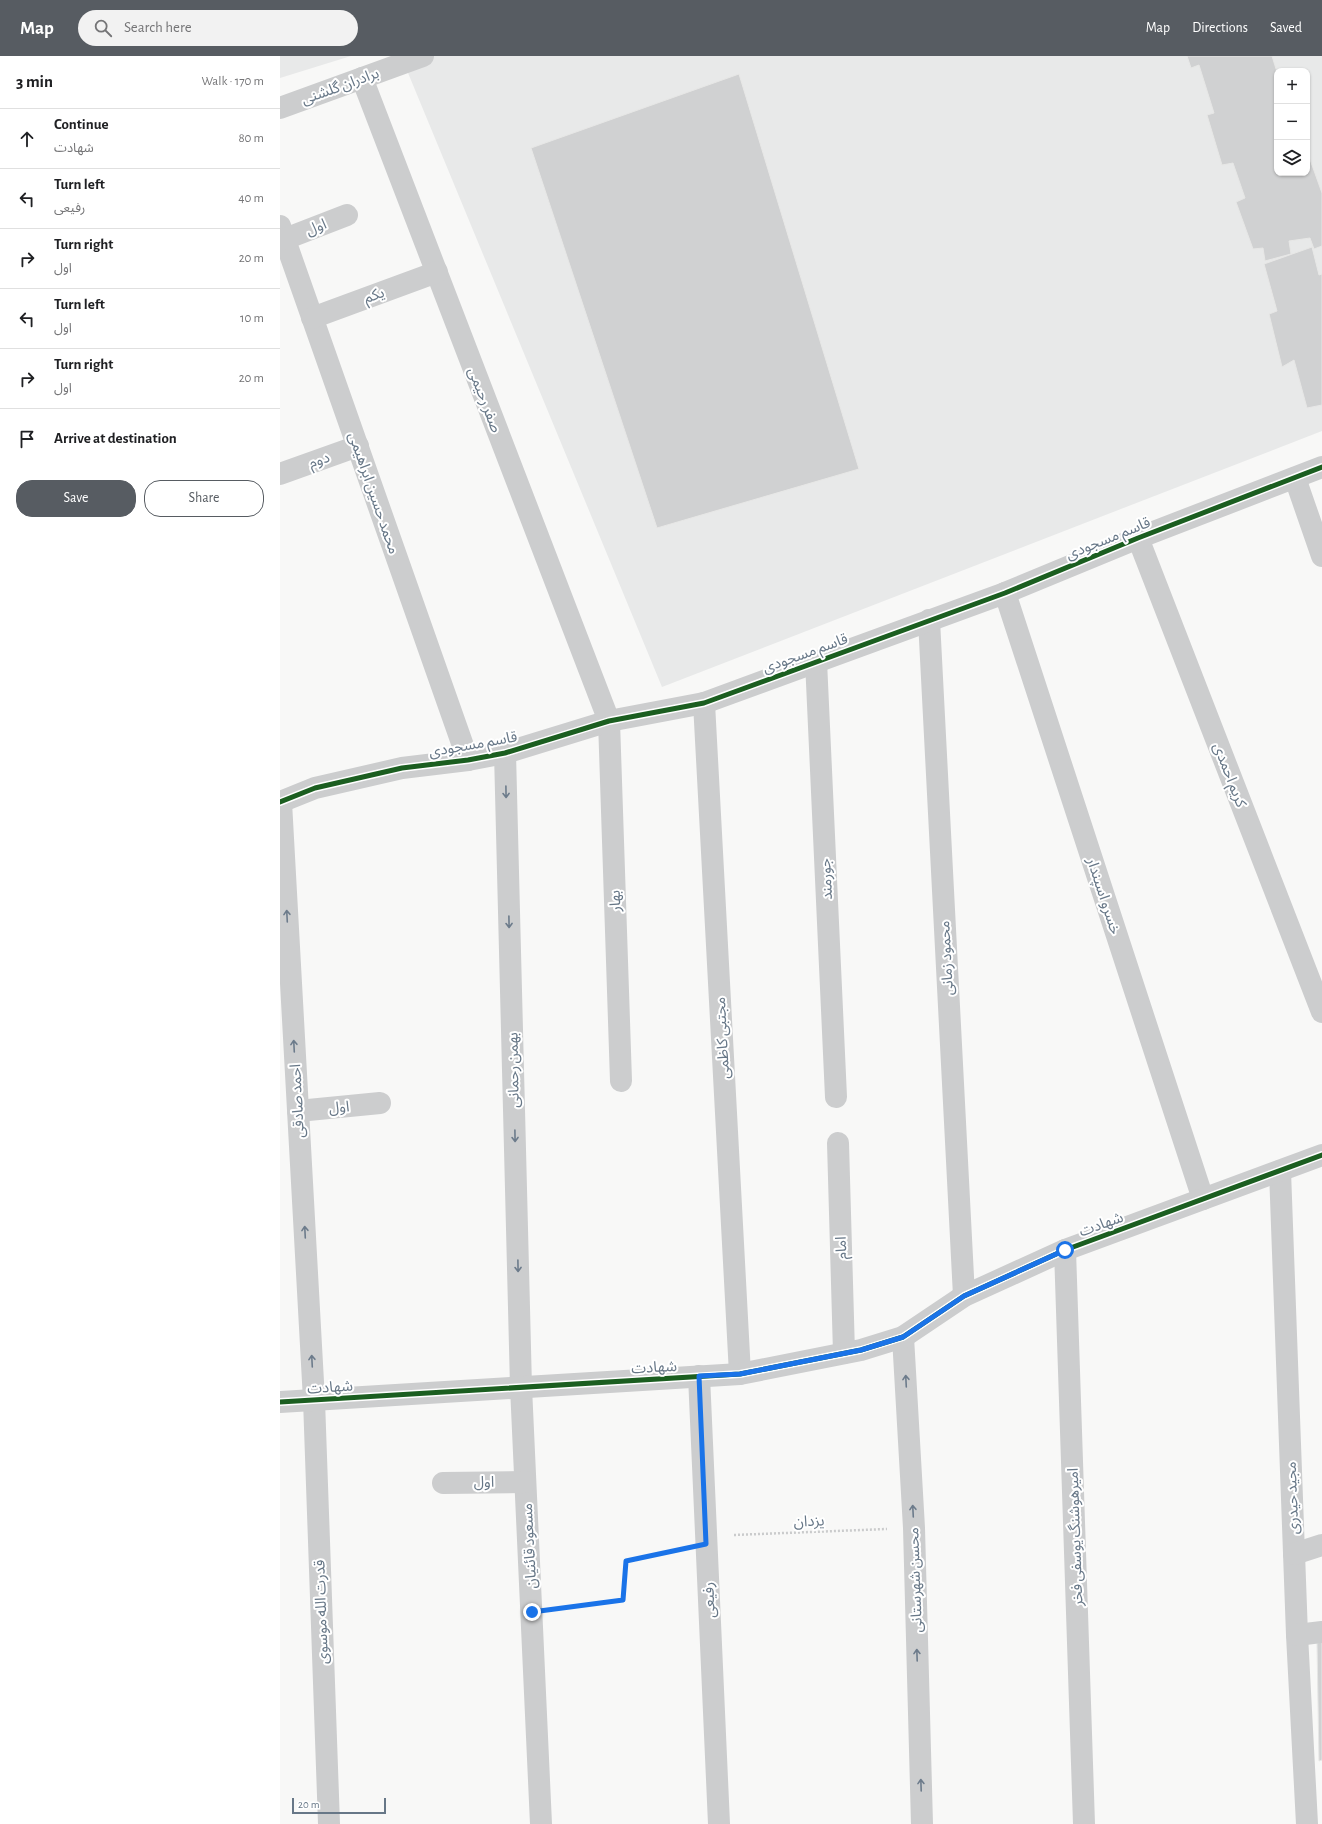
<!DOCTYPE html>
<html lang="en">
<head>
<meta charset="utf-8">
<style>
	:root { --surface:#fff; --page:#f2f2f2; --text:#202124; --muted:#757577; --line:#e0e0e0; --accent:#575c62 }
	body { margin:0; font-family:"Alegreya Sans","Noto Sans Arabic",sans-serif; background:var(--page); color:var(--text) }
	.controls { position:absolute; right:12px; top:12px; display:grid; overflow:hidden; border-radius:8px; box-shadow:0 1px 3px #0004 }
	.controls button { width:36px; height:36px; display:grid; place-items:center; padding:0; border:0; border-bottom:1px solid var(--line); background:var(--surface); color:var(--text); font:20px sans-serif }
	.scale { position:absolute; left:12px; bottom:10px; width:94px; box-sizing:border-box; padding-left:4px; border:2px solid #677787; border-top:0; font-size:11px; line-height:14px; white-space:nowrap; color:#677787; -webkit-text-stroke:3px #fff; paint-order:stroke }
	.stop { position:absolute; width:12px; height:12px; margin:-9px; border:3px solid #1a73e8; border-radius:50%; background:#fff }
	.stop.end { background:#1a73e8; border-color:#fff; box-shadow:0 1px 4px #0008 }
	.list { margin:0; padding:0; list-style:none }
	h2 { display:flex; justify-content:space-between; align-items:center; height:52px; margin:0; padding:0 16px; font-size:17px }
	h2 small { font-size:13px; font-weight:400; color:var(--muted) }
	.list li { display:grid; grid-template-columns:26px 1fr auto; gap:12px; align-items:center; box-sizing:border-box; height:60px; padding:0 16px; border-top:1px solid var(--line) }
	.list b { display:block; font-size:15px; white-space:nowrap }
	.list p { margin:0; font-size:13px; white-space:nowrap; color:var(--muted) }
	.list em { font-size:13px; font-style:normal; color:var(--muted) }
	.actions { display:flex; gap:8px; padding:12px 16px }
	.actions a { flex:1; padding:9px 0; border:1px solid var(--accent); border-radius:16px; text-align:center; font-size:14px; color:var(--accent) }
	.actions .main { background:var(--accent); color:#fff }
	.icon { flex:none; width:22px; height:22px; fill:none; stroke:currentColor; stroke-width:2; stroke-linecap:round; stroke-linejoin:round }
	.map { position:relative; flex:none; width:1042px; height:1768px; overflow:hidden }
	header { display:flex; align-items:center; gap:24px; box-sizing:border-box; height:56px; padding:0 20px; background:var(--accent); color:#fff }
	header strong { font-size:19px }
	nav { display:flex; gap:22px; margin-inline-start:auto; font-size:14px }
	.search { width:280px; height:36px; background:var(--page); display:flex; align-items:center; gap:10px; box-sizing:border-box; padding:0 14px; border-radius:22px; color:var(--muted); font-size:15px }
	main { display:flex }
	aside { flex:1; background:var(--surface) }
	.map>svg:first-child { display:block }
	.built { fill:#e8e9e9; fill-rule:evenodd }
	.building { fill:#d0d1d2; stroke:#e7e7e6 }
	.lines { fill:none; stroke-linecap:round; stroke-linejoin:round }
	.path { stroke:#cacbcc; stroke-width:2.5; stroke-dasharray:2 2; stroke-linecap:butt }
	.minor { stroke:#cccdce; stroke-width:22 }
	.tertiary { stroke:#cccdce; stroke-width:22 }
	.cycleway-casing { stroke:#fff; stroke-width:8 }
	.cycleway { stroke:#1b5e20; stroke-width:5 }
	.oneway { stroke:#6c7b8b }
	.route { stroke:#1a73e8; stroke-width:5 }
	.labels { text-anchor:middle; stroke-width:4; stroke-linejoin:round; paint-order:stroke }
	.street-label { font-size:15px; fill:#677787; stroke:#fff }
</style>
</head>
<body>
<header>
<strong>Map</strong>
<div class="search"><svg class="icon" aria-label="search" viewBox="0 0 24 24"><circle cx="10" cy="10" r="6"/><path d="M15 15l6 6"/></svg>Search here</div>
<nav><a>Map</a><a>Directions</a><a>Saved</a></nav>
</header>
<main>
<aside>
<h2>3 min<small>Walk · 170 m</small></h2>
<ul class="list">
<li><svg class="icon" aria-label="ahead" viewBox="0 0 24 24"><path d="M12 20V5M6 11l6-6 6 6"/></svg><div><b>Continue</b><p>شهادت</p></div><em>80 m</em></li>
<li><svg class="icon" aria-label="left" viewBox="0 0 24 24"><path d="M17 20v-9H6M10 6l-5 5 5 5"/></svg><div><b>Turn left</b><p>رفیعی</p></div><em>40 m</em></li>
<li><svg class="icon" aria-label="right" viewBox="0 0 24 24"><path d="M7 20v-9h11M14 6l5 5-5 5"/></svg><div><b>Turn right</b><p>اول</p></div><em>20 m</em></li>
<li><svg class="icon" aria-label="left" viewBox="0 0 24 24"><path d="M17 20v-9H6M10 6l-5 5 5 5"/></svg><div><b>Turn left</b><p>اول</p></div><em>10 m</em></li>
<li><svg class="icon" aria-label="right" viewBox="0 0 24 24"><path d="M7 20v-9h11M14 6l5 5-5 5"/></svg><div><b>Turn right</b><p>اول</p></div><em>20 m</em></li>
<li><svg class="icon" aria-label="arrive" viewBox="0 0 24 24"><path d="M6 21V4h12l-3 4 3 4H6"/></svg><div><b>Arrive at destination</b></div></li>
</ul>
<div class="actions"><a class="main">Save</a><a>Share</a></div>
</aside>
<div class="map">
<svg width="1042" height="1768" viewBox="0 0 1042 1768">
	<rect width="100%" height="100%" fill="#f8f8f7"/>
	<g class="built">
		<path d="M0,0H71L0,22Z"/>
		<path d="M121,0H1042V375L382,631ZM997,15H1027V117H997Z"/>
	</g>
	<g class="building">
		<path d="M907,0H992L997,16V117H1027V95L1042,137V190L1034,193L1030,182L1009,185L1011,198L985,205L983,192L973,193L956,146L965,142L953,107L942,109L927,59L934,57L919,9L911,12Z"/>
		<path d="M459,18L579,413L377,472L251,92Z"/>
		<path d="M1032,191L1039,219L1042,218V349L1027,352L1014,304L1002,311L989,258L997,255L984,208Z"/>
		<path d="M1042,1586V1704L1039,1705L1037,1587Z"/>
	</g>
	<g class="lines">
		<g class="path">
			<path d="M454,1479L607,1473"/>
			<path d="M279,1552L343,1544L346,1505L399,1494"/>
		</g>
		<g class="minor">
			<path d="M82,22L329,665L341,1025"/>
			<path d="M0,52L143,0"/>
			<path d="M0,170L188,704"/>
			<path d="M5,183L67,159"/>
			<path d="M32,262L157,216"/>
			<path d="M0,418L78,390"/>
			<path d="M1015,422L1042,500"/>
			<path d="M858,482L1042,956"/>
			<path d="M725,537L923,1143"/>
			<path d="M649,564L684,1240"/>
			<path d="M536,605L556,1041"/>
			<path d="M424,647L460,1318"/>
			<path d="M225,697L241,1331L261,1768"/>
			<path d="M0,746L35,732L122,712L188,704L225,697L329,665L424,647L725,537L858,482L1042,411"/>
			<path d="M1,746L34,1344L49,1768"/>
			<path d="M18,1055L100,1047"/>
			<path d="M558,1087L564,1297"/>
			<path d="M1000,1115L1017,1579L1027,1768"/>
			<path d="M785,1194L804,1768"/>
			<path d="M623,1281L634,1472L642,1768"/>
			<path d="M419,1320L439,1768"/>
			<path d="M163,1427L245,1426"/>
			<path d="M1014,1498L1042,1489"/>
			<path d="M1017,1579L1042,1576"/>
		</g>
		<path class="tertiary" d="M0,1346L460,1318L581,1294L623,1281L684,1240L785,1194L1042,1099"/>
		<g class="cycleway-casing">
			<g id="cycleway">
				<path d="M0,746L35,732L122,712L188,704L225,697L329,665L424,647L725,537L858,482L1042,411"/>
				<path d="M0,1346L460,1318L581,1294L623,1281L684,1240L785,1194L1042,1099"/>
			</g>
		</g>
		<use href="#cycleway" class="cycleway"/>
	</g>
	<defs><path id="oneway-shaft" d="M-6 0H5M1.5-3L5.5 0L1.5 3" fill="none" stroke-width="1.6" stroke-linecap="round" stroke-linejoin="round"/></defs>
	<g class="oneway">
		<use href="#oneway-shaft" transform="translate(226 736) rotate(89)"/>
		<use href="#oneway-shaft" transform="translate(7 860) rotate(-93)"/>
		<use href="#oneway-shaft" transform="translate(229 866) rotate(89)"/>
		<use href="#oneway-shaft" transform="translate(14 990) rotate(-93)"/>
		<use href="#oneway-shaft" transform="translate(235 1080) rotate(89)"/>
		<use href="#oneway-shaft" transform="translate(25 1176) rotate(-93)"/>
		<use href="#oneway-shaft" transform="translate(238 1210) rotate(89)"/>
		<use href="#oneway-shaft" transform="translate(32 1305) rotate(-93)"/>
		<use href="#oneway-shaft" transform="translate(626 1325) rotate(-93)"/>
		<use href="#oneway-shaft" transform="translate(633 1455) rotate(-93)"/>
		<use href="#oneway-shaft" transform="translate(637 1599) rotate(-92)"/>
		<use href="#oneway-shaft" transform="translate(641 1729) rotate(-92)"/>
	</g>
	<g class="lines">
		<path class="route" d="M252,1556L343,1544L346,1505L426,1488L419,1320L460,1318L581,1294L623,1281L684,1240L785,1194"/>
	</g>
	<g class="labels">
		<g class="street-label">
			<text transform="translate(60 30) rotate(-20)" y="5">برادران گلشنی</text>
			<text transform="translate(36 171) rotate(-22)" y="5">اول</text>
			<text transform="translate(94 239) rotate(-20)" y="5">یکم</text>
			<text transform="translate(205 344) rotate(69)" y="5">صفر رحیمی</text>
			<text transform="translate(39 404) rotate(-20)" y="5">دوم</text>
			<text transform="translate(94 437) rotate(71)" y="5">محمد حسین ابراهیمی</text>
			<text transform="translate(828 482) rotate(-22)" y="5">قاسم مسجودی</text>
			<text transform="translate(525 597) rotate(-20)" y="5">قاسم مسجودی</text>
			<text transform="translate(193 688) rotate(-10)" y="5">قاسم مسجودی</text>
			<text transform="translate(950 719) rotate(69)" y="5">کریم احمدی</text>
			<text transform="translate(546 823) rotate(-93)" y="5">جورمند</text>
			<text transform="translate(824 840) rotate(72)" y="5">خسرو اسپندار</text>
			<text transform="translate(335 845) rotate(-92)" y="5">بهار</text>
			<text transform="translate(666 902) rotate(-93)" y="5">محمود زمانی</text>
			<text transform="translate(442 982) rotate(-93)" y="5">مجتبی کاظمی</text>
			<text transform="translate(233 1014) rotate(-91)" y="5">بهمن رحمانی</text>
			<text transform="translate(17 1045) rotate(-93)" y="5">احمد صادقی</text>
			<text transform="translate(59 1051) rotate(-5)" y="5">اول</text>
			<text transform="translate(821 1168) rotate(-20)" y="5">شهادت</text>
			<text transform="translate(561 1192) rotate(-92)" y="5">امام</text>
			<text transform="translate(374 1311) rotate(-3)" y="5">شهادت</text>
			<text transform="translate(50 1331) rotate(-4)" y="5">شهادت</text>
			<text x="204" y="1431">اول</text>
			<text transform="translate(1012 1442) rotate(-92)" y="5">مجید حیدری</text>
			<text transform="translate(529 1465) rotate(-2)" y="5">یزدان</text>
			<text transform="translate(795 1481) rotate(-92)" y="5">امیرهوشنگ یوسفی فخر</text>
			<text transform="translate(249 1490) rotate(-93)" y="5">مسعود قائنیان</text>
			<text transform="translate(635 1524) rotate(-92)" y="5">محسن شهرستانی</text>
			<text transform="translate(429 1544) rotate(-93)" y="5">رفیعی</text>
			<text transform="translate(41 1556) rotate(-92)" y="5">قدرت الله موسوی</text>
		</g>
	</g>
</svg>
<div class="controls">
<button>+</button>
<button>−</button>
<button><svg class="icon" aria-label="layers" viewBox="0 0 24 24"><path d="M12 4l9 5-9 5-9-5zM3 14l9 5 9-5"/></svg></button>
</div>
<div class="scale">20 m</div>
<div class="stop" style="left:785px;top:1194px"></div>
<div class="stop end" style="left:252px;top:1556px"></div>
</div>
</main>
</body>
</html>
